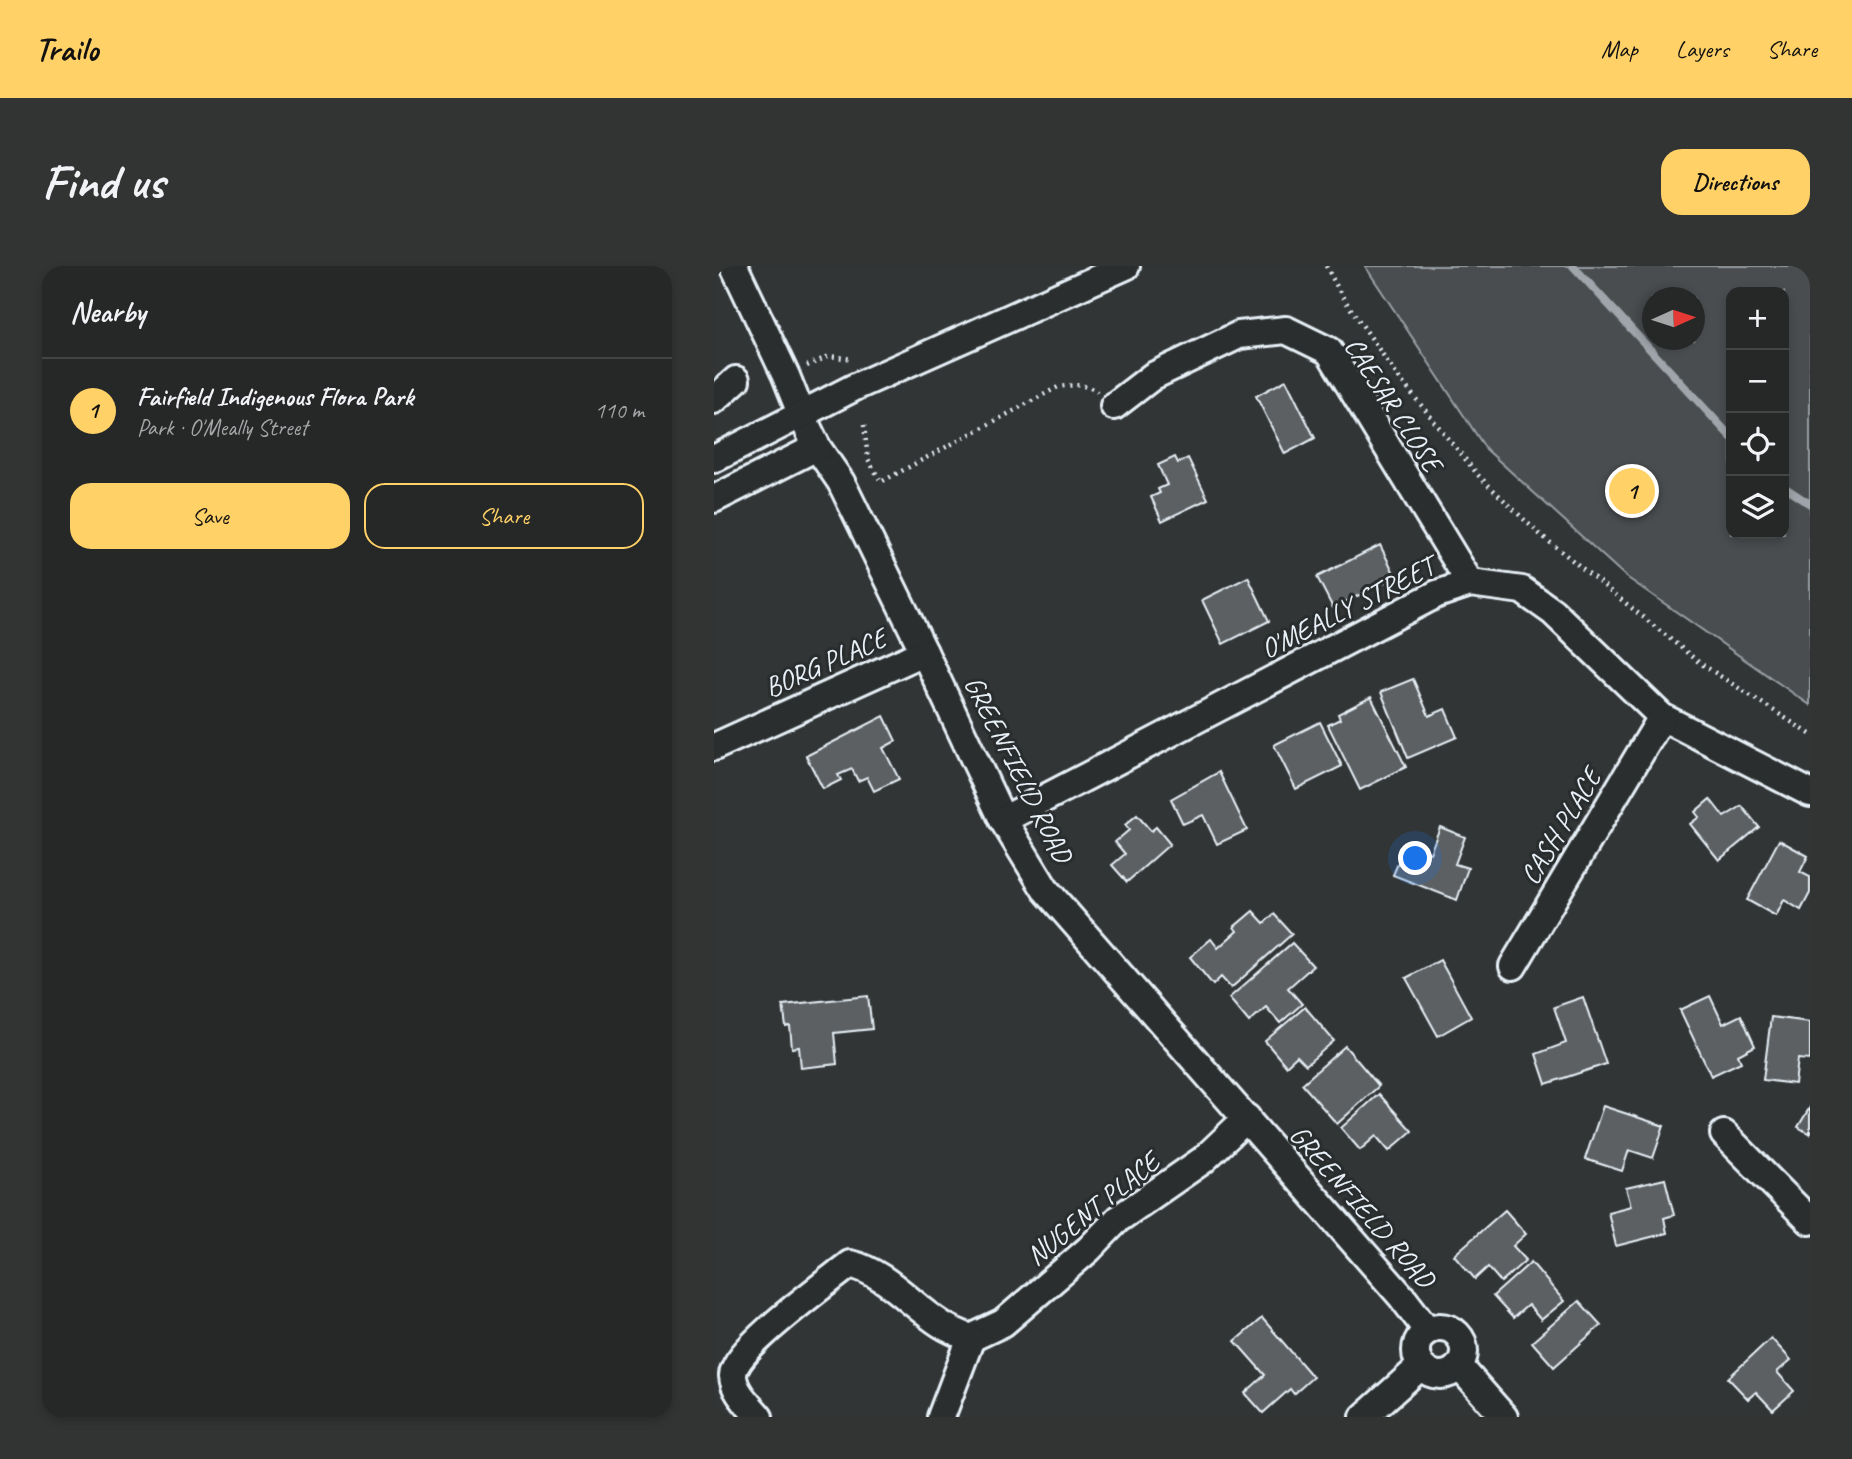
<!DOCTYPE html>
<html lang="en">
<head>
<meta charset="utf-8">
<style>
	:root { --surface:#262828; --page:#323434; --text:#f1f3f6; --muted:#a4a6a8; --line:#424445; --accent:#ffd166 }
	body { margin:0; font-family:Caveat,sans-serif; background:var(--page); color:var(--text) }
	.controls { position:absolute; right:21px; top:21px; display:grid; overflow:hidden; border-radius:14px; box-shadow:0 4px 10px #0003 }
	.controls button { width:63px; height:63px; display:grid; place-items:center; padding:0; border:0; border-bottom:2px solid var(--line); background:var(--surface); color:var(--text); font:35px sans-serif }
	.compass { position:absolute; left:928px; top:21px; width:63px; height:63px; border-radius:50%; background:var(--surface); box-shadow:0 4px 10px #0003; rotate:87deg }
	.you { position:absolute; left:702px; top:593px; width:24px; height:24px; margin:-18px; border:5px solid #fff; border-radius:50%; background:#1a73e8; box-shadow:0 0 0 10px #1a73e833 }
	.badge { display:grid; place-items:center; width:46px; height:46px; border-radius:50%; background:var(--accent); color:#111; font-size:23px; font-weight:700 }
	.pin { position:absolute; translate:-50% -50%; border:4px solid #fff; box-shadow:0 2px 7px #0006 }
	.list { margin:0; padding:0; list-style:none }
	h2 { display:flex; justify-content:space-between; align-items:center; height:91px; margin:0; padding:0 28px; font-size:30px }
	h2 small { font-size:23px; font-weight:400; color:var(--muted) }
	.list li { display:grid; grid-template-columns:46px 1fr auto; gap:21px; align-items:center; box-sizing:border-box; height:105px; padding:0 28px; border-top:2px solid var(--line) }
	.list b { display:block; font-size:26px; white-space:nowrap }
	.list p { margin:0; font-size:23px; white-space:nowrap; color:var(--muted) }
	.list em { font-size:23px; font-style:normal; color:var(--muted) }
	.actions { display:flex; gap:14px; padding:21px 28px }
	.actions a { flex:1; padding:16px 0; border:2px solid var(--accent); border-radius:21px; text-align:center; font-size:24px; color:var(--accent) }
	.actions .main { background:var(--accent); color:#111 }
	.icon { flex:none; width:38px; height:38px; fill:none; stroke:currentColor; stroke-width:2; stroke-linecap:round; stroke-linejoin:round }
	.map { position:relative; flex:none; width:1096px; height:1151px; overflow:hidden; border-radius:21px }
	header { display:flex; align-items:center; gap:42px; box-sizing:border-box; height:98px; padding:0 35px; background:var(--accent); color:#111 }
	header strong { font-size:33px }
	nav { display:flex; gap:38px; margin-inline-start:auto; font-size:24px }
	.intro { display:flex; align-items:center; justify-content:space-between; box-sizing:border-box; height:168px; padding:0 42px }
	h1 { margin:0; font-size:49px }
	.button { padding:18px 32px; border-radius:21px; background:var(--accent); color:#111; font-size:24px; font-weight:700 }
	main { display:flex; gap:42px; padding:0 42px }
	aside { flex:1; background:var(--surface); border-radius:21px; box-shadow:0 4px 10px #0003 }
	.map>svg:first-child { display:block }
	.green { fill:#494d4f; stroke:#989fa4; stroke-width:2; fill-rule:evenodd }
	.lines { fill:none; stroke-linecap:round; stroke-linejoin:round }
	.stream { stroke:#9fa5aa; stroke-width:8 }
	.building { fill:#5c6063; stroke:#e8f1f8; stroke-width:2 }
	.minor-casing { stroke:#e8f1f8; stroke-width:32 }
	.path { stroke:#e8f1f8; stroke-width:4.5; stroke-dasharray:2 5; stroke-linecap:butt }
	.minor { stroke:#2a2d2e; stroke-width:26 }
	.labels { text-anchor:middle; stroke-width:6; stroke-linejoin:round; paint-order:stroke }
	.street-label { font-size:28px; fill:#e8f1f8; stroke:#2a2d2e }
</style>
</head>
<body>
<header>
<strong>Trailo</strong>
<nav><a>Map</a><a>Layers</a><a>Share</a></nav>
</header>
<div class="intro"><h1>Find us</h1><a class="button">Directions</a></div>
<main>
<aside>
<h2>Nearby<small></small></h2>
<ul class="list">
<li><span class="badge">1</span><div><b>Fairfield Indigenous Flora Park</b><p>Park · O'Meally Street</p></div><em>110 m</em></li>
</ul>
<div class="actions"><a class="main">Save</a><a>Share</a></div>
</aside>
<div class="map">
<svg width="1096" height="1151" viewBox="0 0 1096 1151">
	<rect width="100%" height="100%" fill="#323536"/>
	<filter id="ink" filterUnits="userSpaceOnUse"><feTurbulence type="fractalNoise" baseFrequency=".0143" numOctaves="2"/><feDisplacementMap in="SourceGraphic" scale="14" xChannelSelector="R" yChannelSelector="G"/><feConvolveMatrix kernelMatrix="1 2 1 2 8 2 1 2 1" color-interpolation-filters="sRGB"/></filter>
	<g filter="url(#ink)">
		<path class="green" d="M651,0H1096V439L911,310L772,183ZM1017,26H1070V268H1017ZM938,32H980V74H938Z"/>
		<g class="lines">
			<g class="stream">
				<path d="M859,0L1017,171"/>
				<path d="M1070,221L1096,238"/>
			</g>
		</g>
		<g class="building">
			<path d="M572,114L601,172L571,188L542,130Z"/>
			<path d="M461,191L464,197L474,192L494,233L448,255L437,231L446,227L444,223L453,219L444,199Z"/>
			<path d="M666,279L682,311L619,342L603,311Z"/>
			<path d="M534,311L555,355L509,378L488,334Z"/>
			<path d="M699,413L715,450L731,443L743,471L694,492L667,426Z"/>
			<path d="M657,431L692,501L646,524L614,459L626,453L624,448Z"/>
			<path d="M170,450L182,475L169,482L185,513L160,525L153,511L144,515L138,503L124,509L127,514L109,523L92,490Z"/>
			<path d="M606,456L628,500L582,523L560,479Z"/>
			<path d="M505,506L533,564L503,578L489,549L469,558L457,533Z"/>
			<path d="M996,533L1010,551L1028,540L1045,561L1005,594L976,558L985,551L981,546Z"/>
			<path d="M423,549L437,565L442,561L456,578L413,616L398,599L411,588L401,576L415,564L411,559Z"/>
			<path d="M726,561L751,571L741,598L754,602L743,634L679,609L692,578L716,587Z"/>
			<path d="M1065,574L1094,590L1086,606L1096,611V627L1087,644L1070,634L1062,650L1033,634Z"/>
			<path d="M539,645L550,657L560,648L578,668L517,722L507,711L499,719L476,691L497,673L504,682L523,665L520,661Z"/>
			<path d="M578,677L599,700L574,722L588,738L566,757L552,741L535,756L515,732Z"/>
			<path d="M726,694L757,751L724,770L692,712Z"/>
			<path d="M154,730L158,763L120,767L123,798L87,802L85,781L78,782L76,760L72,761L69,739Z"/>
			<path d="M996,730L1009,758L1027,749L1041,780L1024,789L1027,796L997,810L966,744Z"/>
			<path d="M869,731L892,798L832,818L822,788L852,777L840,741Z"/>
			<path d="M591,741L620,775L592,799L583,790L572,800L551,775Z"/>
			<path d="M1057,751L1096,756V794L1084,793L1081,818L1049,814Z"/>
			<path d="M631,780L665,820L623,858L588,818Z"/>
			<path d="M665,828L698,865L675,885L662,870L646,884L627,862Z"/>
			<path d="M889,840L950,860L939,892L915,884L908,905L871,893Z"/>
			<path d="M1096,841V868L1084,861Z"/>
			<path d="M951,913L960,949L950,952L953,967L902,980L894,946L917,940L912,922Z"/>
			<path d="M791,944L812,968L799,980L812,994L787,1016L774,1001L761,1013L740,989Z"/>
			<path d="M817,996L850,1035L827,1054L814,1039L799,1052L779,1030Z"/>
			<path d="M865,1035L887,1059L840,1101L818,1076Z"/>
			<path d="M548,1052L599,1111L580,1128L576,1123L549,1147L531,1127L551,1109L521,1075Z"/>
			<path d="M1057,1072L1077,1094L1063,1106L1080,1125L1059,1144L1042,1126L1034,1133L1014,1112Z"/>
		</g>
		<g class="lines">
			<g class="minor-casing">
				<g id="minor">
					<path d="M20,0L72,110L88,150L103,181L127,216L210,386L289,554L331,623L688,1031L714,1065"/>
					<path d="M0,134L22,114"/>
					<path d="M400,140L439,110L525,69L572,64L615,85L756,317"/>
					<path d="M0,193L141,121L412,0"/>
					<path d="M0,233L103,181"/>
					<path d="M0,481L210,386"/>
					<path d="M289,554L723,328L756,317L808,324L839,346L948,451L1096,527"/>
					<path d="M799,700L948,451"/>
					<path d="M1010,868L1096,955"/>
					<circle cx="726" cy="1085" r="24"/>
					<path d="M745,1100L790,1151"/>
					<path d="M45,1151C35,1139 20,1126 19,1110C18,1084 114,1016 136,998C171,1006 197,1039 227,1058C236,1064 246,1068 257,1072L289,1057L375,983L404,953L489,894L533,852"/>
					<path d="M227,1151L257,1072"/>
					<path d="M650,1151L707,1100"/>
				</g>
			</g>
			<g class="path">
				<path d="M612,0L628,30L685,112L765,210L822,265L986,397L1096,468"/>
				<path d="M93,100L115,90L138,93"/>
				<path d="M150,159L154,193L167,216L344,121C358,119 372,117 383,126"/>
			</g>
			<use href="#minor" class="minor"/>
		</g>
	</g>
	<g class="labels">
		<g class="street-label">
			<text transform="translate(680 138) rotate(57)" y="10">CAESAR CLOSE</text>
			<text transform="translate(633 341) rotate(-27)" y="10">O'MEALLY STREET</text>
			<text transform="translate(111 396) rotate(-24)" y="10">BORG PLACE</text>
			<text transform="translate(305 503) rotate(63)" y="10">GREENFIELD ROAD</text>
			<text transform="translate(846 560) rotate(-59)" y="10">CASH PLACE</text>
			<text transform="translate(649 940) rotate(49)" y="10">GREENFIELD ROAD</text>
			<text transform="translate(378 942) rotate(-39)" y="10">NUGENT PLACE</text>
		</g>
	</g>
</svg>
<div class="controls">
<button>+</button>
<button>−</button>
<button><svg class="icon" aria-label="locate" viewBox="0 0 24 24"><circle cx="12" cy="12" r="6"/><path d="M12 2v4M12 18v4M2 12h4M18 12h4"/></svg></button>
<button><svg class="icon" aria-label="layers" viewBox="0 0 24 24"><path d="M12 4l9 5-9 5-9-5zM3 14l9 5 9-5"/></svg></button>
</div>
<svg class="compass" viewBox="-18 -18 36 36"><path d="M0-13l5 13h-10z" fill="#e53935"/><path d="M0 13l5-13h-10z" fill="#a4a6a8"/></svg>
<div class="you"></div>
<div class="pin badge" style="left:918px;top:225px">1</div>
</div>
</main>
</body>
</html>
